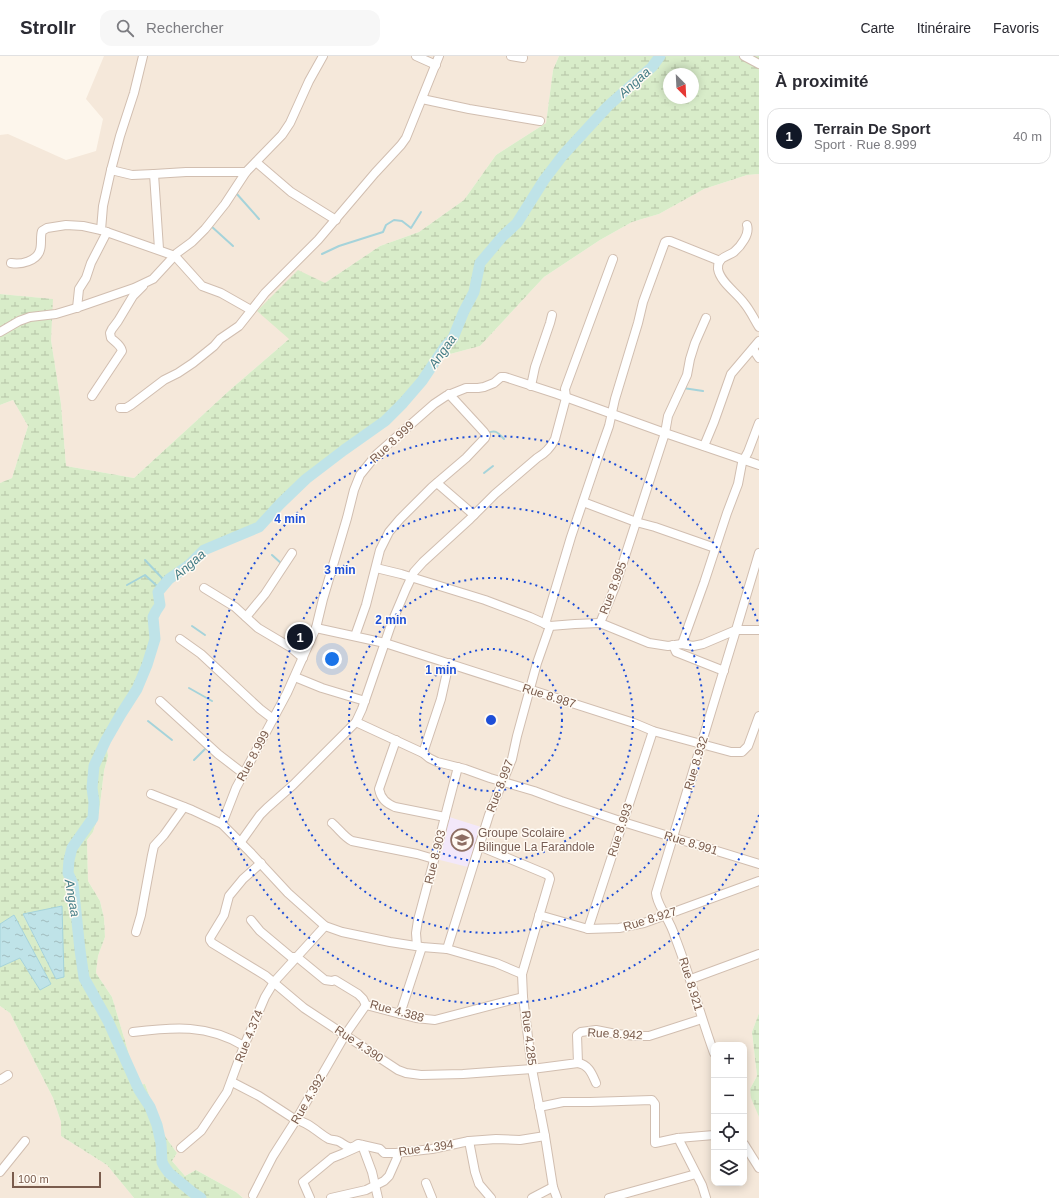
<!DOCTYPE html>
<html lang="fr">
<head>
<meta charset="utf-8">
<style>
	:root { --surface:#fff; --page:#f7f7f7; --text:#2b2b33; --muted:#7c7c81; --line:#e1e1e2; --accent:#111827 }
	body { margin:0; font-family:Arial,sans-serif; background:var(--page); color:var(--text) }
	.controls { position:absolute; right:12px; bottom:12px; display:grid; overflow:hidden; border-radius:8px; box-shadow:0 2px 10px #0003 }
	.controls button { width:36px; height:36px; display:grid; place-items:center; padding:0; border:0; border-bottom:1px solid var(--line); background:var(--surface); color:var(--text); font:20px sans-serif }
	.compass { position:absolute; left:663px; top:12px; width:36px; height:36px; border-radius:50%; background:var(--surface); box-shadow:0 2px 10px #0003; rotate:156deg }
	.scale { position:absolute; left:12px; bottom:10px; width:89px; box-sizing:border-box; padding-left:4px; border:2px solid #7a5c4d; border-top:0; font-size:11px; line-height:14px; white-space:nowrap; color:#7a5c4d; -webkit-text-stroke:3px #fffaf3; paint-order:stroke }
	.you { position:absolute; left:332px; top:603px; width:14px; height:14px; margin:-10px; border:3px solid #fff; border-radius:50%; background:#1a73e8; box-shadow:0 0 0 6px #1a73e833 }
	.badge { display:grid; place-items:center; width:26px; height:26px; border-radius:50%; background:var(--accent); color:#fff; font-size:13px; font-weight:700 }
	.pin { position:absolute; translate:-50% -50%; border:2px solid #fff; box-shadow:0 1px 4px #0006 }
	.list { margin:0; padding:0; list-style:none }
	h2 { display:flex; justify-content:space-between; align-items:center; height:52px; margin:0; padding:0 16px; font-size:17px }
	h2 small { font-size:13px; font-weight:400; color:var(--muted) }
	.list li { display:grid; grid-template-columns:26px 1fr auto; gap:12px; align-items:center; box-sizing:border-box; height:56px; margin:0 8px 8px; padding:0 8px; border:1px solid var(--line); border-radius:12px }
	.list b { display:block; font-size:15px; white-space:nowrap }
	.list p { margin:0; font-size:13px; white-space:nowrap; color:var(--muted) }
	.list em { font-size:13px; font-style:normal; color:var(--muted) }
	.icon { flex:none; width:22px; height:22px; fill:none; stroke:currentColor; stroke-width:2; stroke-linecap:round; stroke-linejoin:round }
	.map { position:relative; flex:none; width:759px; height:1142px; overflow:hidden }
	header { display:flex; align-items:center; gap:24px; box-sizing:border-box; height:56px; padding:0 20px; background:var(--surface); border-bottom:1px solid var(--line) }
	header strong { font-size:19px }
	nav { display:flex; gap:22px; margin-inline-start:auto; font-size:14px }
	.search { width:280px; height:36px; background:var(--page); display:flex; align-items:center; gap:10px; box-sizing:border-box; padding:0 14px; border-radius:12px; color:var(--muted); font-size:15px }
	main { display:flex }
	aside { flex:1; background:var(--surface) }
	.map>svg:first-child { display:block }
	.residential { fill:#f5e8da; fill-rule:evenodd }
	.education { fill:#f3e8fa }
	.wetland { fill:url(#wetland-marsh); fill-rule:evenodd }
	.garden { fill:#d8ecc9 }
	.water { fill:url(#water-ripples); stroke:#a5d3da }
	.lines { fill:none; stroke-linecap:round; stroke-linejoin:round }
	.stream { stroke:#a5d3da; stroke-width:2 }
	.river { stroke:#bfe3e8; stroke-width:11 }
	.minor-casing { stroke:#d1beb0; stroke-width:10 }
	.minor { stroke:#fff; stroke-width:8 }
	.ring { fill:none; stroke:#1d4ed8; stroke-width:2; stroke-dasharray:2 4 }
	.labels { text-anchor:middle; stroke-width:3; stroke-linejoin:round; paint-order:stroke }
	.street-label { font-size:12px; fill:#7a5c4d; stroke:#fffaf3 }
	.education-label { font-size:12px; fill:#785e54; stroke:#fffaf3; text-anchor:start }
	.water-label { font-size:13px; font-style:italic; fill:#437c86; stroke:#fffaf3 }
	.centre { fill:#1d4ed8; stroke:#fffaf3; stroke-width:2 }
	.ring-label { font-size:12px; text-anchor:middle; font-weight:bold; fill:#1d4ed8; stroke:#fffaf3; stroke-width:3; stroke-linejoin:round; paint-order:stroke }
</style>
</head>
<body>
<header>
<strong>Strollr</strong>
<div class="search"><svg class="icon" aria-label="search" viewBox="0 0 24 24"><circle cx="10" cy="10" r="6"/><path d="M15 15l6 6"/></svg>Rechercher</div>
<nav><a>Carte</a><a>Itinéraire</a><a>Favoris</a></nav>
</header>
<main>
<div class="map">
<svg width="759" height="1142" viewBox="0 0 759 1142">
	<defs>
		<pattern id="wetland-marsh" width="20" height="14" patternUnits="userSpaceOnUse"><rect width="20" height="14" fill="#d8ecc9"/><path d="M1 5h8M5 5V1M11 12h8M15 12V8" fill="none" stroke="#b4c2a5"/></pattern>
		<pattern id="water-ripples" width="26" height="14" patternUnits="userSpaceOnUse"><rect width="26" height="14" fill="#bfe3e8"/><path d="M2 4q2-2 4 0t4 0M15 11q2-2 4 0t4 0" fill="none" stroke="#a0bbbe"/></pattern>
	</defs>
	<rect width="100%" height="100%" fill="#fdf6ec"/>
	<g class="residential">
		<path d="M104,0H559L553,14L546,67L496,99L464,144L419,176L380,190L325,227L289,283L231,333L134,422L66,410L61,348L51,284L52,243L0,238V79L8,78L66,104L96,95L103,63L86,43Z"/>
		<path d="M759,118V957L752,976L757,1020L750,1033L759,1061V1142H243L236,1136L196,1114L185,1120L172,1105L177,1097L159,1072L153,1050L145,1028L138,1029L112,941L96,917L98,900L105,881L104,862L100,845L88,825L87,784L93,776L99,757L104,715L108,700L106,684L121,658L135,637L147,609L155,583L153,563L156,555L160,549L158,536L169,523L204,494L259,471L280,448L306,423L344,394L386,365L403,348L422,325L439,301L480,290L544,221L600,184L632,166L659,158L704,133L747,119ZM714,989H744V1127H714Z"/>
		<path d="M13,344L28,370L12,422L0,427V349Z"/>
		<path d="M0,950L10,957L53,1042L61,1066V1080L107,1109L134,1142H0Z"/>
	</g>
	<path class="education" d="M446,760L481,771L468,811L436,803Z"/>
	<g class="wetland">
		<path d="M559,0H759V118L747,119L704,133L659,158L632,166L600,184L544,221L480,290L439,301L422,325L403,348L385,365L344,394L306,423L280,448L259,471L204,494L189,509L169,523L158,536L160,549L156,555L153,563L155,583L152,595L137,633L121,658L106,684L108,700L104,715L99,757L93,776L87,784L88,825L100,845L104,862L105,881L98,900L96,917L112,941L138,1029L145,1028L153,1050L159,1072L177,1097L172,1105L185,1120L196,1114L236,1136L243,1142H134L107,1109L61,1080V1066L53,1042L10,957L0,950V911L20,902L40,934L51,928L14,859L0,868V427L12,422L28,370L13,344L0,349V238L53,243L51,284L61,348L66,410L134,422L231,333L289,283L257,255L298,214L325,227L380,190L419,176L464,144L496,99L546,67L553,14ZM669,18H693V42H669ZM62,850L56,923L23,859Z"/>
		<path d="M759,957V1061L751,1042L750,1033L757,1020L752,976Z"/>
	</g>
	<path class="garden" d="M297,568L305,569L309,572V581L304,592C297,583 288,589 290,573Z"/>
	<g class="water">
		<path d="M62,850L64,921L56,923L23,858Z"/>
		<path d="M14,859L51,928L40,934L20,902L0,911V868Z"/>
	</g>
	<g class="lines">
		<g class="stream">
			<path d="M236,137L259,163"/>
			<path d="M211,170L233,190"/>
			<path d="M322,198L339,190L383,176L386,169L394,164L402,165L411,172L421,156"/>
			<path d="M683,332L703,335"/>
			<path d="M488,377C496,373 498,377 504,383"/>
			<path d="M484,417L493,410"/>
			<path d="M272,499L282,508"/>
			<path d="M145,504L163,523"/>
			<path d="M127,529L145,519L156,529"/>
			<path d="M192,570L205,579"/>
			<path d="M189,632L212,645"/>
			<path d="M148,665L172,684"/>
			<path d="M194,704L207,691"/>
		</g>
		<path class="river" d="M201,1142L192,1136L169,1117L164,1110L162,1106L161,1087L157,1069L150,1051L139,1034L108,965L84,922L80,894L73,828L68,817L69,804L72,792L93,762L94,746L92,732L94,710L106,684L121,658L137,633L147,609L155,583L153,561L156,555L160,549L158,536L169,523L189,509L204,494L259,471L280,448L306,423L344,394L385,365L403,347L422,325L444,292L453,282L464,255L474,236L480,207L502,181L517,167L544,124L563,99L608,50L652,11L660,0"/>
		<g class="minor-casing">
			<g id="minor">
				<path d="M143,0L134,37L120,80L111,114L103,150L101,174L175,200L202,230L221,237L251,254"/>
				<path d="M416,0L436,9"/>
				<path d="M511,0L523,2"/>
				<path d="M744,0L759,8"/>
				<path d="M422,43L469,53L540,65"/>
				<path d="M256,106L291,136L336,164"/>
				<path d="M111,114L132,119L154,118L159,193"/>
				<path d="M154,118L186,116H246"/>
				<path d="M747,169C750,178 741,190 734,196C730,199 721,201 719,206C718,208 718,211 718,213C720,226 737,237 744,247C750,254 754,263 759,271"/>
				<path d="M613,203L565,333L566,342L555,383C551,391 546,397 537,402L495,438L470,463L423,506L414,516L406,533L392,566L362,653L356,666L423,697L429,702L437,706L465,713L490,722L534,735L561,745L623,766L759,808"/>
				<path d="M11,207C21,209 37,205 40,194C42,188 40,181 42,175L47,172L66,169L83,170L101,174"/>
				<path d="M77,252L79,233L86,222L91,207L107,176"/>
				<path d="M0,276L19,265L30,261L56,258L76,252L134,232L153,223L177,197L192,186L205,173L225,148L246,116L282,79L290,67L309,25L323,0"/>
				<path d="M753,293L759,302"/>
				<path d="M531,330L535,311L550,267L552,259"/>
				<path d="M92,340L122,295C121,289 115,286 111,282L110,277L112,273L118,265L133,240L143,230"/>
				<path d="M120,352H126L131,349L164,324L178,317L193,307L214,290L220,283L239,270L265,237L318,184L375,117L401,89L406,82L439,0"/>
				<path d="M704,390L714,366L731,318L759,285"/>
				<path d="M759,409L665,377L615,531L600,567L649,587L668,590L682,588L693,590L703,588L736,574L759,497"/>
				<path d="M437,427L474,459"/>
				<path d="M583,446L636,466L655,471L715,492"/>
				<path d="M376,512L401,518L485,544L530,561L550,570L575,568L600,567"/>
				<path d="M204,532L235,551L258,572L290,591L303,602"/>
				<path d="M246,561L265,538L292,497"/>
				<path d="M545,568L571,481L597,404L609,370L615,343L638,267L643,246L665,186L667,185H670L720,205"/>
				<path d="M316,572L385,587L634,667L653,675L731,696H742L748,690L759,660"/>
				<path d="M355,580L366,549L380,494L389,476L400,463L432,431L466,402L485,382L486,379L484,376L449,338"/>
				<path d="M180,583L201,598L260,653L273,663"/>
				<path d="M682,588L704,527L727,457L738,428L742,407L748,396L759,367"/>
				<path d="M673,589L676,596L724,615"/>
				<path d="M295,621L322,632L365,645"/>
				<path d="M160,645L218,698L244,718"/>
				<path d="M396,684L379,733C381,743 386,747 395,751L445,761"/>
				<path d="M423,697L441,643L449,607"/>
				<path d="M151,738L192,754L222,768"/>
				<path d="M332,767C338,772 345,782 352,785L417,798L434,803"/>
				<path d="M240,787L260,759L267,752L293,729L356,666"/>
				<path d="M479,790L546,818L549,820L550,823L522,918L523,941L532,1013L545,1080L553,1131L557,1142"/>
				<path d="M261,807L243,823L229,840L224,859L210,882V884L212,887L266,920L304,952L398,1014L406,1017L421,1019L463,1018L532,1013L578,1007L577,979L581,976L596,974L616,978L637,980H649L702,963"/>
				<path d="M539,859L588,873L619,872L644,867L759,825"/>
				<path d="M251,864L260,875L291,901H297L325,924L332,925L335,924L358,938L363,943L366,949L416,962L435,964L523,941"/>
				<path d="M588,873L653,675"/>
				<path d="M136,876L141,859L152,799L154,790L164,779L184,751"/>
				<path d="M417,890L416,877L418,864L433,808L447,753L458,711"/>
				<path d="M447,893L489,759L512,703L517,680L537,607L550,570"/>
				<path d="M522,918L496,907L447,893L422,891L390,886L342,876L325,870L288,837L250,796L222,768L236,732L287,637L316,572L323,543L347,462L354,434L360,419L377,398L434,348L446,340L466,332H478L484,331L494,327L501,321H505L557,338L665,377L668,360L687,319L690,303L695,287L706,262"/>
				<path d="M691,923L759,898"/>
				<path d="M400,958L422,891"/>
				<path d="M133,976C174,971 207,968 244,990"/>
				<path d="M714,997C700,959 690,919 675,881C673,874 669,866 665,859C661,851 657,846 656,837L736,574H759"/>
				<path d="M578,1007C589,1009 592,1018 596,1027"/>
				<path d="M0,1024L8,1019"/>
				<path d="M232,1026L259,1040L296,1064C309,1066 318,1077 329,1083C332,1084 335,1084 338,1085C346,1089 349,1095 358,1088L380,1093L384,1097H396L432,1093L469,1085L496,1083L520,1084L545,1080"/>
				<path d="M539,1051L563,1046H590L652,1044L655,1048V1087L678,1082L714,1079"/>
				<path d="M678,1082L702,1129L706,1142"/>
				<path d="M469,1085L475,1116L479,1128L491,1142"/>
				<path d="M744,1088L759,1112"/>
				<path d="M181,1092L201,1075L227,1036L244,990L265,941L274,926L325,870"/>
				<path d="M0,1116L25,1085"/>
				<path d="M426,1127L432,1142"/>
				<path d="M253,1139L273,1100L296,1064L345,979L366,949"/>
				<path d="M310,1142L303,1126L332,1102L342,1098L362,1089L372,1116L378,1142"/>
				<path d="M331,1142L366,1134L384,1125L389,1120L397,1102L396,1097"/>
				<path d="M532,1142L553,1131"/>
				<path d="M609,1142L696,1118"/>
			</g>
		</g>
		<use href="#minor" class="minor"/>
	</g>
	<g class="ring">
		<circle cx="491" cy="664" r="71"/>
		<circle cx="491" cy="664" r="142"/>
		<circle cx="491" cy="664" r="213"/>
		<path d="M759 759A284 284 0 1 1 759 569"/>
	</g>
	<defs>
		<g id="school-ring" transform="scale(1.15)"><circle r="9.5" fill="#fffaf3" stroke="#8d6e63" stroke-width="1.5"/><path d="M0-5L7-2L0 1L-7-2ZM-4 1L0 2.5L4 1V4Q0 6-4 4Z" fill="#8d6e63"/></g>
	</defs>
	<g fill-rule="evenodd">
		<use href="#school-ring" x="462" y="784"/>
	</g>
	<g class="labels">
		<g class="street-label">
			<text transform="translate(392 386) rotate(-43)" y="4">Rue 8.999</text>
			<text transform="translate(613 532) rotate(-69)" y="4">Rue 8.995</text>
			<text transform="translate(549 640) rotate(18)" y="4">Rue 8.987</text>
			<text transform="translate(253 700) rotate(-62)" y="4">Rue 8.999</text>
			<text transform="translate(696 707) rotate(-73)" y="4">Rue 8.932</text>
			<text transform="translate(500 730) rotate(-69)" y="4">Rue 8.997</text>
			<text transform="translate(620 774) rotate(-72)" y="4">Rue 8.993</text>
			<text transform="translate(691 787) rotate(17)" y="4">Rue 8.991</text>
			<text transform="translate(435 801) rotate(-76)" y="4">Rue 8.903</text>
			<text transform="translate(650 863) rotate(-17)" y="4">Rue 8.927</text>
			<text transform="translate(691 928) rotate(73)" y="4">Rue 8.921</text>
			<text transform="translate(397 955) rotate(15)" y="4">Rue 4.388</text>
			<text transform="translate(615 978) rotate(3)" y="4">Rue 8.942</text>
			<text transform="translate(249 980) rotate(-68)" y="4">Rue 4.374</text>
			<text transform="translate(529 982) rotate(83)" y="4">Rue 4.285</text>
			<text transform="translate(359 988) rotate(34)" y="4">Rue 4.390</text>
			<text transform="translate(308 1043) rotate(-60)" y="4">Rue 4.392</text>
			<text transform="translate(426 1092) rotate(-8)" y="4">Rue 4.394</text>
		</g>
		<g class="education-label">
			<text x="478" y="781">Groupe Scolaire<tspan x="478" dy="14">Bilingue La Farandole</tspan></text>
		</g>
		<g class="water-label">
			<text transform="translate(634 26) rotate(-42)" y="5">Angaa</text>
			<text transform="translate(442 295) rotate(-55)" y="5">Angaa</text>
			<text transform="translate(189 508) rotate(-41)" y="5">Angaa</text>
			<text transform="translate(73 842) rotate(80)" y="5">Angaa</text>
		</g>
	</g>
	<circle cx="491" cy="664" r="6" class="centre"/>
	<g class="ring-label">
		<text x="290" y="467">4 min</text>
		<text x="340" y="518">3 min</text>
		<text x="391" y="568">2 min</text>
		<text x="441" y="618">1 min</text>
	</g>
</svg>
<div class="controls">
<button>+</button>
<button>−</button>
<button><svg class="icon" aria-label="locate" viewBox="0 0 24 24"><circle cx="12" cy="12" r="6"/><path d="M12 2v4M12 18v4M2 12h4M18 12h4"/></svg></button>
<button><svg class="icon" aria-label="layers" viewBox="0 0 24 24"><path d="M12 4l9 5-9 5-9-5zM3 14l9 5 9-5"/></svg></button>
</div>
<svg class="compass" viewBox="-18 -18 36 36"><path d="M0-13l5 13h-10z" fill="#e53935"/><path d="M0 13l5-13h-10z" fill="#7c7c81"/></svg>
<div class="scale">100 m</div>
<div class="you"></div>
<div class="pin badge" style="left:300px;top:581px">1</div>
</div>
<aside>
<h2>À proximité<small></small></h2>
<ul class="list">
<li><span class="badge">1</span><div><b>Terrain De Sport</b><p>Sport · Rue 8.999</p></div><em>40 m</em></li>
</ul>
</aside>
</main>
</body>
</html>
